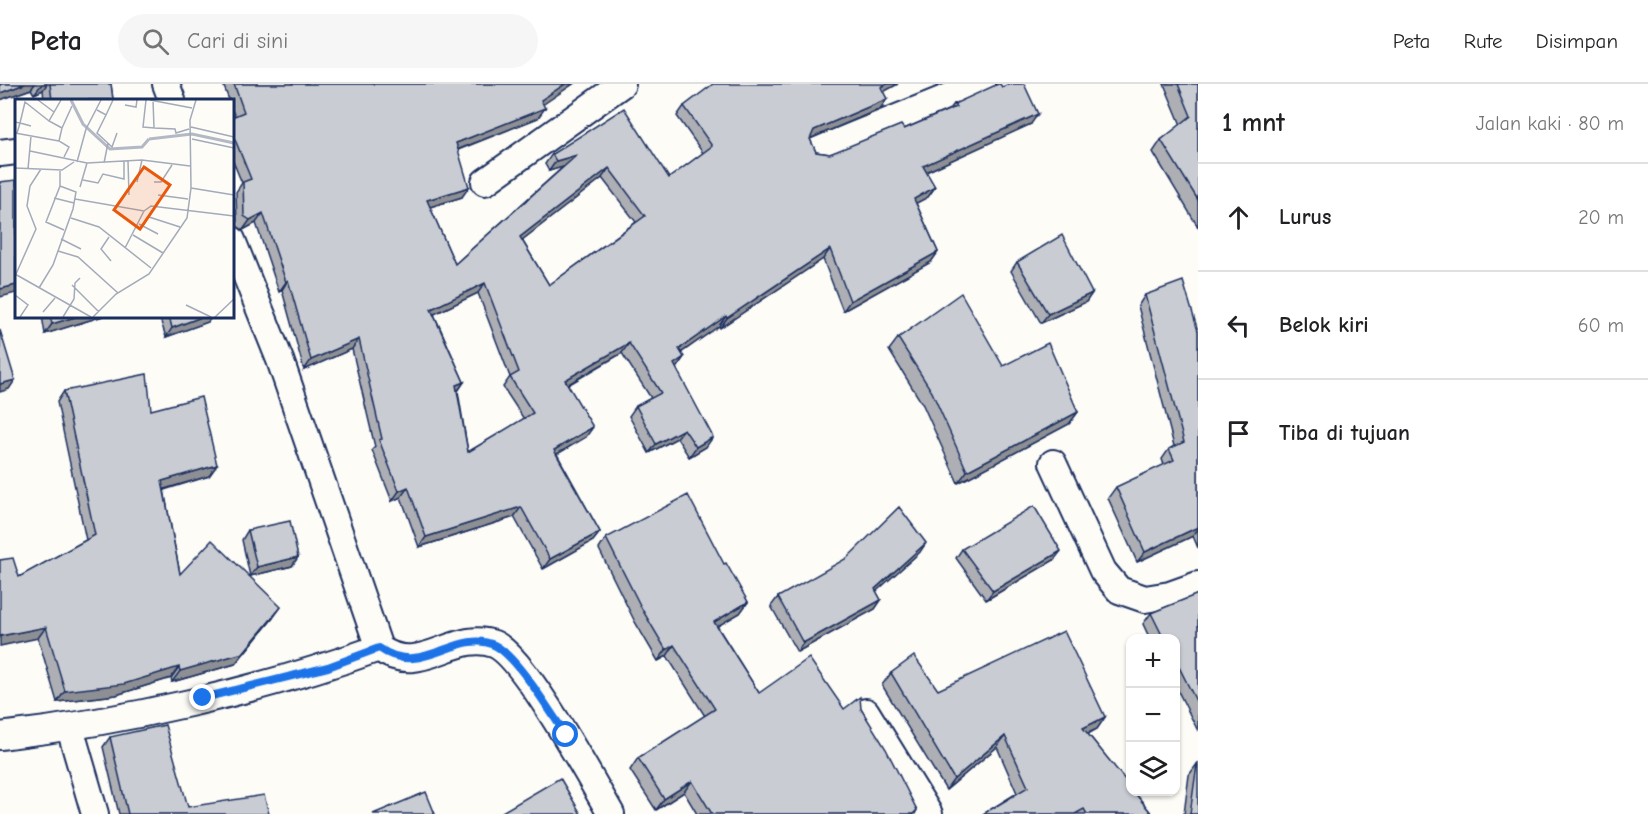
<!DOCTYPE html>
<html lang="id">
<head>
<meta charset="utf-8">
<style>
	:root { --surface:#fff; --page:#f6f6f6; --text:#202124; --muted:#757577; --line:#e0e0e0 }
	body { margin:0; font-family:"Comic Neue",sans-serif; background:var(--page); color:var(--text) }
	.controls { position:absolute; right:18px; bottom:18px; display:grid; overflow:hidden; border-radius:12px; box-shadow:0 2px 4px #0004 }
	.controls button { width:54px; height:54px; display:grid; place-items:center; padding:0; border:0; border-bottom:2px solid var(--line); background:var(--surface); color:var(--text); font:30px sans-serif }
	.stop { position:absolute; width:18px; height:18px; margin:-14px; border:4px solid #1a73e8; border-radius:50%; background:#fff }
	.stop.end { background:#1a73e8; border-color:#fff; box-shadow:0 2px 6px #0008 }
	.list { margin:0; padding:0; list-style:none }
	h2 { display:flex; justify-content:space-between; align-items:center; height:78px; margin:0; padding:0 24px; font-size:26px }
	h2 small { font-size:20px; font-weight:400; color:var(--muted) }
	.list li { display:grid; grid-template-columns:39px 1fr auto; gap:18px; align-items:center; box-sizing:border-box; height:108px; padding:0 24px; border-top:2px solid var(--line) }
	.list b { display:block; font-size:22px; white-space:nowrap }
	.list em { font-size:20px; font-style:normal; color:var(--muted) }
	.icon { flex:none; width:33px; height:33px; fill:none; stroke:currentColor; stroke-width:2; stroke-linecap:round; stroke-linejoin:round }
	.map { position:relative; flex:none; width:1198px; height:730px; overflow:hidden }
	header { display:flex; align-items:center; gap:36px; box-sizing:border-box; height:84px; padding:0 30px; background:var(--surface); border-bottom:2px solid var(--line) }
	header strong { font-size:28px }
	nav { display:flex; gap:33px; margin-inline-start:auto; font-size:21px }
	.search { width:420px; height:54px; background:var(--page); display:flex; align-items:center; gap:15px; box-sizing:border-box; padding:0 21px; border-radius:33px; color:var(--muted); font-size:22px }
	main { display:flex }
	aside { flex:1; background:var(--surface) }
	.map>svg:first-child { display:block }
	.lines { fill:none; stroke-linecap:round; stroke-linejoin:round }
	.minor-casing { stroke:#1b2f5e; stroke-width:30 }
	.minor { stroke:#fdfcf7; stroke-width:26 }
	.wall { fill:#adafb5; stroke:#1b2f5e; stroke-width:1.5; fill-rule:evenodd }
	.shaded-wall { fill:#8d8f94; stroke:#1b2f5e; stroke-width:1.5 }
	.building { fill:#c9ccd3; stroke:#1b2f5e; stroke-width:1.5; fill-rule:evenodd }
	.route { stroke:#1a73e8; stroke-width:8 }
	.inset-river { fill:none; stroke:#b3b8c5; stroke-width:3 }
	.inset-road { fill:none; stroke:#a3aaba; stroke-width:1.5 }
	.view { fill:#e8590c; fill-opacity:0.15; stroke:#e8590c; stroke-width:3 }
	.inset-edge { fill:none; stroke:#1b2f5e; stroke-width:3 }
</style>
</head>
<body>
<header>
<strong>Peta</strong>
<div class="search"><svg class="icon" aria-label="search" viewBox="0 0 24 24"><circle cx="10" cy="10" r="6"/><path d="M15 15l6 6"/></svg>Cari di sini</div>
<nav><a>Peta</a><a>Rute</a><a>Disimpan</a></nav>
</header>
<main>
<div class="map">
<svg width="1198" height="730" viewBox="0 0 1198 730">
	<rect width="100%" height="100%" fill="#fdfcf7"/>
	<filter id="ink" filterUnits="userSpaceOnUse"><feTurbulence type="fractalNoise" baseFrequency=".0167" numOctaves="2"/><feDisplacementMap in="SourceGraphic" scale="12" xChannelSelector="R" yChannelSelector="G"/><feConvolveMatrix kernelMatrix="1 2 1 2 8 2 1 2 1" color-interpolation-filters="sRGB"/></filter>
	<g filter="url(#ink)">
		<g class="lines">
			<g class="minor-casing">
				<g id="minor">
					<path d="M166,0L172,16"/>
					<path d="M818,66L981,0"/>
					<path d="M0,69L16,67"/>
					<path d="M485,98L622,0"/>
					<path d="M232,156L280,276L379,564C420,595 454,545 494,560C524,572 592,697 611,730"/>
					<path d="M1053,379L1103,487L1119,506L1145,515L1170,511L1198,501"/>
					<path d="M866,628L929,730"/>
					<path d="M70,644L95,730"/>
					<path d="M0,652C123,638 263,606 379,564"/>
				</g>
			</g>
			<use href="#minor" class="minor"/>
		</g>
		<g class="wall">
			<path d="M0,0H111L113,16H44L43,6L34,10L31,5L0,16Z"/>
			<path d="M223,0H573L543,20L538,34L458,66L462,113L430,123L455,180L564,82L549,87L545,80L552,70L669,94L703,69L677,32L684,22L883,8L887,15L880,25L810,55L816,68L830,70L904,45L950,25L954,20L1002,3L1031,40L926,88L935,103L928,113L916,119L938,168L931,178L843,227L823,175L720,244L719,242L681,269L684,273L676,284L706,363L689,373L677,354L649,369L629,332L636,322L651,314L622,269L568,301L586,353L557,370L600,448L593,457L543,485L514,433L419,463L401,413L392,417L372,366L375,363L352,265L304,286L282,206L279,208L256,139L243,146L237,142L236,108L242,99L232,75V33L235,32L232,26V16H229ZM602,94L636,138L549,201L522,156ZM478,209L510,293L503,303L524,335L468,368L458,307L464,298L434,230Z"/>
			<path d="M1164,0H1198V143L1153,68L1161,56L1181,41Z"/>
			<path d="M1017,178L1092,209L1086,218L1041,239L1011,187Z"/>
			<path d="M1145,211L1198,247V464L1193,452L1137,478L1108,414L1116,403L1164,381L1162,375L1169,365L1174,362L1138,222Z"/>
			<path d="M42,232H103L45,250Z"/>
			<path d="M159,232H212L208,238L166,253Z"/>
			<path d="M898,254L1003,282L1078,328L1069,340L958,399L923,321L889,266Z"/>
			<path d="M64,307L151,326L217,381L209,392L164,406L180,490L273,534L235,580L172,598L171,594L116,611L57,618L38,554L19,493L86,456L57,318Z"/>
			<path d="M248,446L298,473L292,482L250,492L242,456Z"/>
			<path d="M606,454L724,480L748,518L740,529L717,542L759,609L844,625H861L917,726L915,730H697L684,708L656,726L630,686L638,674L705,632L667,572L658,577L635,538L599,465Z"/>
			<path d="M962,465L1054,476L986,516L956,474Z"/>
			<path d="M920,468L876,507L881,516L875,525L797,568L771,522L778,513Z"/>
			<path d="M1198,510V647L1176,603V555H1150L1143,540L1151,529Z"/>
			<path d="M891,589L938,606L1105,633L1097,645L1088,650L1152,730H983L1017,709L997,663L946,706L882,601Z"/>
			<path d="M110,653L188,723L269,730H119L103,663Z"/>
			<path d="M1197,680L1198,730H1184L1189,691Z"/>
		</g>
		<g class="shaded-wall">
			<path d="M25,0H35L31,5L0,16V9Z"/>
			<path d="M42,0H47L43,6L34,10Z"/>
			<path d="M565,0H573L535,26L541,16Z"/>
			<path d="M887,0H898L874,13L881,3Z"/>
			<path d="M887,15L880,25L807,56L814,46Z"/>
			<path d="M545,24L538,34L449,69L456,59Z"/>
			<path d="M1038,30L1031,40L917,92L923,82Z"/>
			<path d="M577,71L570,81L549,87L556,77Z"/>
			<path d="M609,84L602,94L513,163L520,153Z"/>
			<path d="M469,103L462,113L420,126L427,116Z"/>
			<path d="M935,103L928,113L907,124L914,115Z"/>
			<path d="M263,129L256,139L243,146L250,136Z"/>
			<path d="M830,165L823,175L720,244L727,234Z"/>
			<path d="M938,168L931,178L843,227L850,217Z"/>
			<path d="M288,196L282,206L279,208L286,198Z"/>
			<path d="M485,199L478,209L424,235L431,225Z"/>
			<path d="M16,201V209L0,213V205Z"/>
			<path d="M1092,209L1086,218L1041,239L1048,230Z"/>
			<path d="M78,232H103L45,250L52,240Z"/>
			<path d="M204,232H212L208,238L166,253L172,244Z"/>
			<path d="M726,232L719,242L672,275L679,265Z"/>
			<path d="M359,255L352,265L304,286L311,276Z"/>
			<path d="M629,259L622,269L558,306L565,296Z"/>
			<path d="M684,273L677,283L667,290L674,280Z"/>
			<path d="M15,296L9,305L0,308V300Z"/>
			<path d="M464,298L457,308L456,301Z"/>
			<path d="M1078,328L1069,340L958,399L967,387Z"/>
			<path d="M593,343L586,353L547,376L554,366Z"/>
			<path d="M684,345L677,354L649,369L656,360Z"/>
			<path d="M713,353L706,363L689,373L696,363Z"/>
			<path d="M217,381L209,392L154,408L162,397Z"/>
			<path d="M408,403L401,413L392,417L399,407Z"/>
			<path d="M521,423L514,433L419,463L426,453Z"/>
			<path d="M1198,443V445L1193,452L1137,478L1145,468Z"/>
			<path d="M600,448L593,457L543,485L550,475Z"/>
			<path d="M926,459L920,468L869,514L875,505Z"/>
			<path d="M1061,467L1054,476L986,516L993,507Z"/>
			<path d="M298,473L292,482L250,492L257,483Z"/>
			<path d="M881,516L875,525L797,568L803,559Z"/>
			<path d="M748,518L740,529L706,549L714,538Z"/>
			<path d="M281,523L273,534L235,580L172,598L180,587Z"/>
			<path d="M46,543L38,554L0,562V552Z"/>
			<path d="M674,561L667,572L658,577L666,566Z"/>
			<path d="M179,583L171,594L116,611L57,618L65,607Z"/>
			<path d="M1105,633L1097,645L1075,655L1083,644Z"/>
			<path d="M1005,652L997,663L946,706L954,695Z"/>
			<path d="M692,697L684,708L656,726L664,715Z"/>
		</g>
		<g class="building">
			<path d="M0,0H25L0,9Z"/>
			<path d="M50,0H111L113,16H52Z"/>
			<path d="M234,0H565L541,16L545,24L456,59L469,103L427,116L455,180L577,71L556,77L552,70L624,24L669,94L712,62L684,22L713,0H887L881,3L887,15L814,46L810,55L816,68L830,70L901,41L904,45L956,23L954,20L998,0H1000L1002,3L1009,0H1024L1038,30L923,82L935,103L914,115L938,168L850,217L830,165L727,234L726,232L679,265L684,273L674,280L713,353L696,363L684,345L656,360L636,322L661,309L629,259L565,296L593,343L554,366L600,448L550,475L521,423L426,453L408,403L399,407L379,356L382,355L359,255L311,276L288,196L286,198L263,129L250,136L244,132L243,98L251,95L232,48V33L244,28ZM609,84L645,132L549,201L520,153ZM485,199L519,288L510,293L533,329L468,368L456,301L464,298L431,225Z"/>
			<path d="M1178,0H1198V116L1161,56L1191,32Z"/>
			<path d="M16,96V201L0,205V98Z"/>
			<path d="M1062,151L1092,209L1048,230L1017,178Z"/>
			<path d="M1183,197L1198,247V443L1145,468L1116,403L1174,376L1169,365L1184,358L1145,211Z"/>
			<path d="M961,209L1003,282L1048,259L1078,328L967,387L932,308L898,254Z"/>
			<path d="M50,232H78L52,240Z"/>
			<path d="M169,232H204L172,244Z"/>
			<path d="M0,246L15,296L0,300Z"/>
			<path d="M147,290L151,326L201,313L217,381L162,397L180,490L212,456L281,523L243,569L180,587L179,583L124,600L65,607L46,543L0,552V476L13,474L19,493L95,451L64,307Z"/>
			<path d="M688,411L724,480L726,479L748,518L714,538L759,609L809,574L844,625L860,613L861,625L886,665L917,726L913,730H712L692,697L664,715L638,674L715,625L674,561L666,566L643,527L606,454Z"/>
			<path d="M1034,422L1061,467L993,507L962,465Z"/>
			<path d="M899,423L926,459L875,505L881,516L803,559L778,513L847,474Z"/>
			<path d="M290,437L298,473L257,483L248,446Z"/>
			<path d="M1198,510V621L1176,577V555H1164L1151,529Z"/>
			<path d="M1064,547L1105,633L1083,644L1131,703V708H1134L1152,730H1087L1084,725L1075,730H983L1028,703L1005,652L954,695L891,589L914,572L938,606Z"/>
			<path d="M165,641L188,723L264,711L269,730H128L110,653Z"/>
			<path d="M1198,679V730H1190L1197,680Z"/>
			<path d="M560,694L581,730H503L502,728Z"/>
			<path d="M426,708L435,730H373Z"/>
		</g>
	</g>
	<g class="lines" filter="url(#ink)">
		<path class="route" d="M203,614L328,583L379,564C422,595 457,544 494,561C516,571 551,629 566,651"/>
	</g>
	<g transform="translate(15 15)">
		<rect width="219" height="219" fill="#fdfcf7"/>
		<path class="inset-river" d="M56,1L68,25L95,50L127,48L134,40M134,40L177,35L219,44"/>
		<path class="inset-road" d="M23,1L39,13M46,1L34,22L47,29L44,42L54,48L49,58M131,1L128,28L139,29L138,1M135,1L177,9M110,6L121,8L122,1M82,11L91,16L98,1M91,16L82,34L97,48L102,34M0,23L5,24L10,3L34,22M176,28L219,38M47,29L57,7M139,29L160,30L161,34L174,30M0,34L44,42M2,34L5,24L16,27M177,40L219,49M15,52L72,64L127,61L175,67M113,62L114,96M62,63L71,30L86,1M89,64L93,44M0,69L47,71L59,63M13,70L16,37M45,72V87L31,123L49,131M68,81L83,84L88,75L109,80V62M122,83L127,61M139,83H146L157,66M65,88L72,64M176,89L219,96M143,96L173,100M39,99L59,104M60,100L129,112L136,107L219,117M134,118L165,128M56,119L84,128L136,169M124,125L143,135M118,136L148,154M94,138L86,150L96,162M46,140L66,150M110,149L129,112M43,152L63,158L103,194M0,175L76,218M1,175L21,130L12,107L15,87L26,70M57,186L84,213M24,189L38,166L58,110L61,93L45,87M0,196L13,206L5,218M171,206L196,218M28,213L40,199M48,218L59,200L60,184L65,179M78,218L101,195L134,175L172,119L176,89L175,21L181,1M200,218L219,200"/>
		<path class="view" d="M129,68L155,86L125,130L99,111Z"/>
		<rect width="219" height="219" class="inset-edge"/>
	</g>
</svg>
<div class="controls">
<button>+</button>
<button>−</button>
<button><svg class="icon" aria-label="layers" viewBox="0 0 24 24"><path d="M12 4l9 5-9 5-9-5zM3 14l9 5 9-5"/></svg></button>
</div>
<div class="stop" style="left:566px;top:651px"></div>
<div class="stop end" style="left:203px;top:614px"></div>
</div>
<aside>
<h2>1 mnt<small>Jalan kaki · 80 m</small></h2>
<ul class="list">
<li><svg class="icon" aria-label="ahead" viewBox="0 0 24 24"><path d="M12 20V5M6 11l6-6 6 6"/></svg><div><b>Lurus</b></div><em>20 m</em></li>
<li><svg class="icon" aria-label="left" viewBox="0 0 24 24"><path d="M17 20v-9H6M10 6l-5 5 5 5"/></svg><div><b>Belok kiri</b></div><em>60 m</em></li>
<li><svg class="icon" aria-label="arrive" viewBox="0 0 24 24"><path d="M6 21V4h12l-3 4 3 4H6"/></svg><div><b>Tiba di tujuan</b></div></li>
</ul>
</aside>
</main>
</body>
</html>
